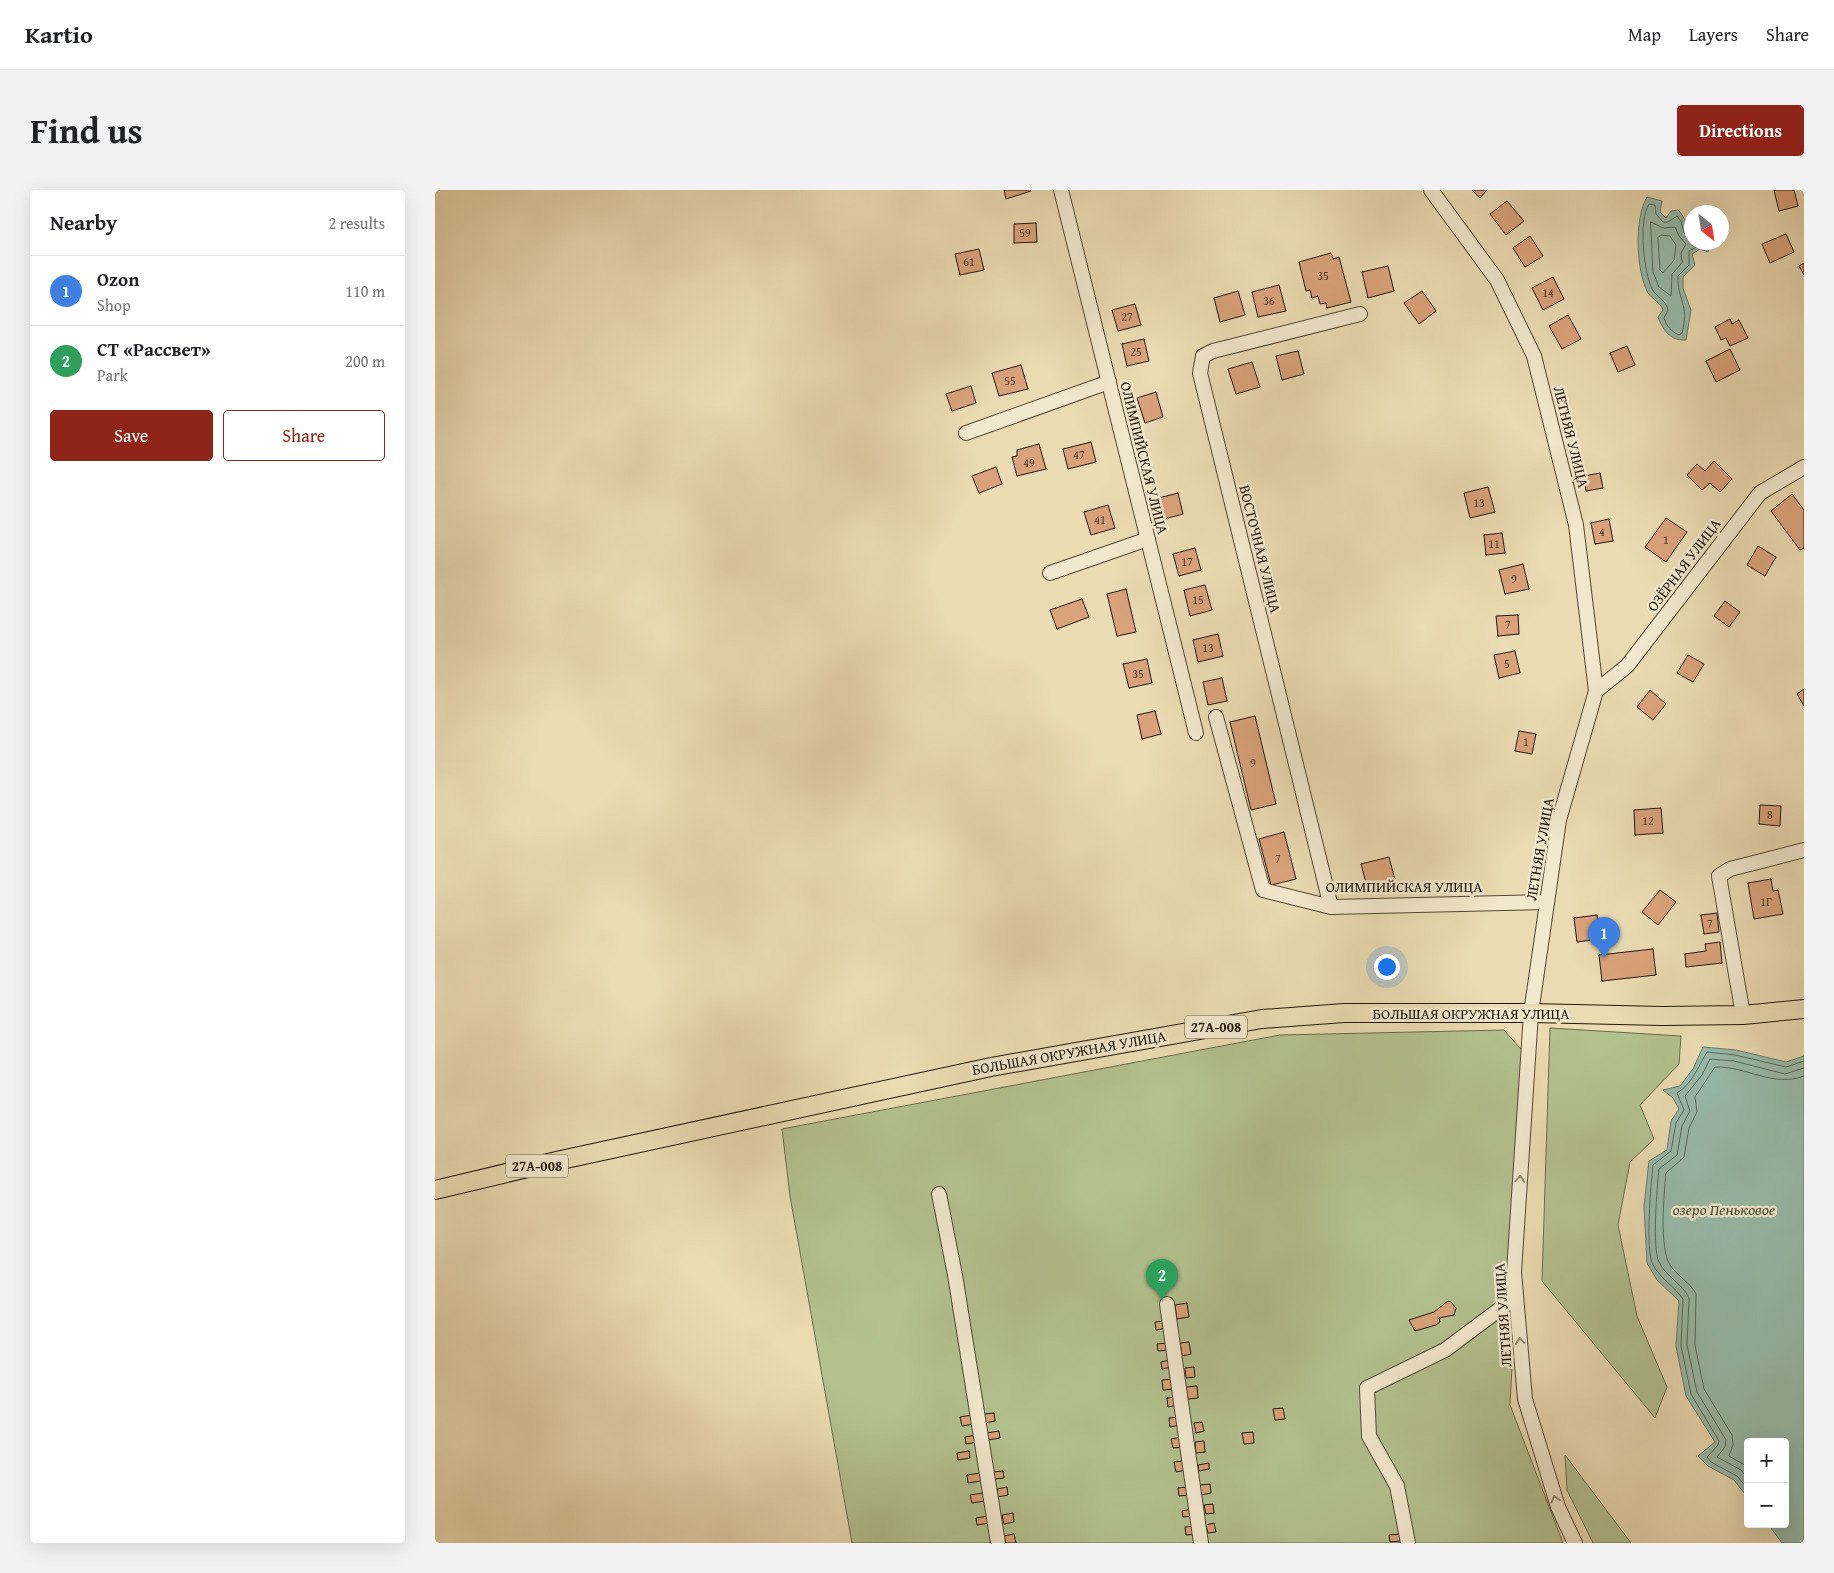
<!DOCTYPE html>
<html lang="en">
<head>
<meta charset="utf-8">
<style>
	:root { --surface:#fff; --page:#f2f2f2; --text:#202124; --muted:#757577; --line:#e0e0e0; --accent:#8f2418 }
	body { margin:0; font-family:"Gentium Book Plus",serif; background:var(--page); color:var(--text) }
	.controls { position:absolute; right:15px; bottom:15px; display:grid; overflow:hidden; border-radius:5px; box-shadow:0 5px 20px #0002 }
	.controls button { width:45px; height:45px; display:grid; place-items:center; padding:0; border:0; border-bottom:1px solid var(--line); background:var(--surface); color:var(--text); font:25px sans-serif }
	.compass { position:absolute; left:1249px; top:15px; width:45px; height:45px; border-radius:50%; background:var(--surface); box-shadow:0 5px 20px #0002; rotate:150deg }
	.you { position:absolute; left:951px; top:776px; width:18px; height:18px; margin:-12px; border:4px solid #fff; border-radius:50%; background:#1a73e8; box-shadow:0 0 0 8px #1a73e833 }
	.badge { display:grid; place-items:center; width:32px; height:32px; border-radius:50%; background:var(--accent); color:#fff; font-size:16px; font-weight:700 }
	.pin { position:absolute; translate:-50% -41px; filter:drop-shadow(0 1px 2px #0008) }
	.pin::after { content:''; position:absolute; top:26px; width:18px; height:15px; background:inherit; clip-path:polygon(0 0,100% 0,50% 100%) }
	.list { margin:0; padding:0; list-style:none }
	h2 { display:flex; justify-content:space-between; align-items:center; height:65px; margin:0; padding:0 20px; font-size:21px }
	h2 small { font-size:16px; font-weight:400; color:var(--muted) }
	.list li { display:grid; grid-template-columns:32px 1fr auto; gap:15px; align-items:center; box-sizing:border-box; height:70px; padding:0 20px; border-top:1px solid var(--line) }
	.list b { display:block; font-size:19px; white-space:nowrap }
	.list p { margin:0; font-size:16px; white-space:nowrap; color:var(--muted) }
	.list em { font-size:16px; font-style:normal; color:var(--muted) }
	.actions { display:flex; gap:10px; padding:15px 20px }
	.actions a { flex:1; padding:11px 0; border:1px solid var(--accent); border-radius:5px; text-align:center; font-size:18px; color:var(--accent) }
	.actions .main { background:var(--accent); color:#fff }
	.map { position:relative; flex:none; width:1369px; height:1353px; overflow:hidden; border-radius:5px }
	header { display:flex; align-items:center; gap:30px; box-sizing:border-box; height:70px; padding:0 25px; background:var(--surface); border-bottom:1px solid var(--line) }
	header strong { font-size:24px }
	nav { display:flex; gap:28px; margin-inline-start:auto; font-size:18px }
	.intro { display:flex; align-items:center; justify-content:space-between; box-sizing:border-box; height:120px; padding:0 30px }
	h1 { margin:0; font-size:35px }
	.button { padding:12px 22px; border-radius:5px; background:var(--accent); color:#fff; font-size:18px; font-weight:700 }
	main { display:flex; gap:30px; padding:0 30px }
	aside { flex:1; background:var(--surface); border-radius:5px; box-shadow:0 5px 20px #0002 }
	.map>svg:first-child { display:block }
	.green { fill:#b3c18f; stroke:#696c4e }
	.water { fill:#98bbab; stroke:#68796c }
	.lines { fill:none; stroke-linecap:round; stroke-linejoin:round }
	.shore { stroke:#5c685c; stroke-width:1 }
	.building { fill:#d9a27b; stroke:#1f160d }
	.minor-casing { stroke:#524736; stroke-width:16 }
	.major-casing { stroke:#1f160d; stroke-width:20 }
	.minor { stroke:#f2e8cd; stroke-width:14 }
	.major { stroke:#ebdbb2; stroke-width:18 }
	.oneway { stroke:#938a77 }
	.labels { text-anchor:middle; stroke-width:5; stroke-linejoin:round; paint-order:stroke }
	.number-label { font-size:12px; fill:#4e3928 }
	.shield { fill:#f2e8cd; stroke:#5e5547; stroke-width:1 }
	.shield-label { font-size:14px; font-weight:bold; fill:#1f160d }
	.street-label { font-size:15px; fill:#1f160d; stroke:#f2e8cd }
	.water-label { font-size:16px; font-style:italic; fill:#495044; stroke:#f2e8cd }
</style>
</head>
<body>
<header>
<strong>Kartio</strong>
<nav><a>Map</a><a>Layers</a><a>Share</a></nav>
</header>
<div class="intro"><h1>Find us</h1><a class="button">Directions</a></div>
<main>
<aside>
<h2>Nearby<small>2 results</small></h2>
<ul class="list">
<li><span class="badge" style="background:#3f7fe0">1</span><div><b>Ozon</b><p>Shop</p></div><em>110 m</em></li>
<li><span class="badge" style="background:#2e9e5b">2</span><div><b>СТ «Рассвет»</b><p>Park</p></div><em>200 m</em></li>
</ul>
<div class="actions"><a class="main">Save</a><a>Share</a></div>
</aside>
<div class="map">
<svg width="1369" height="1353" viewBox="0 0 1369 1353">
	<rect width="100%" height="100%" fill="#ebdbb2"/>
	<filter id="stains"><feTurbulence type="fractalNoise" baseFrequency=".004" numOctaves="4"/><feColorMatrix values="0 0 0 0 .2 0 0 0 0 .09 0 0 0 0 .02 0 0 0 .5 -.17"/></filter>
	<radialGradient id="worn" r=".72"><stop offset=".6" stop-color="#630" stop-opacity="0"/><stop offset="1" stop-color="#630" stop-opacity=".3"/></radialGradient>
	<g class="green">
		<path d="M1115,838L1246,846L1244,874L1205,915L1219,949L1195,972L1183,1035L1202,1126L1232,1197L1220,1228L1107,1091Z"/>
		<path d="M1069,840L1093,867L1075,1215L1128,1353H417L355,1006L347,939L845,845Z"/>
		<path d="M1130,1265L1196,1353H1158L1132,1300Z"/>
	</g>
	<g class="water">
		<path d="M1212,7L1227,11L1225,22L1231,28L1236,21L1243,20C1252,29 1250,36 1256,44V52L1277,53L1273,62L1265,59L1257,64L1260,75L1248,87V98L1256,120L1251,150C1235,151 1228,140 1223,127L1228,120C1225,112 1218,110 1213,103C1201,81 1199,29 1212,7Z"/>
		<path d="M1268,857L1301,860L1351,872L1369,866V1353H1347L1333,1334H1350V1252H1313V1308L1299,1290L1273,1276L1263,1266L1280,1252L1251,1206L1241,1156L1244,1111L1222,1090L1212,1073L1209,1016L1214,971L1232,960L1236,931L1244,919L1238,908L1228,900L1245,896L1258,879Z"/>
	</g>
	<g class="lines">
		<g class="shore">
			<path d="M1216,32L1228,38L1240,37L1244,46L1251,54L1246,63L1247,73L1237,84L1236,106L1224,97L1218,82Z"/>
			<path d="M1226,45L1235,46L1241,55L1239,70L1228,83L1225,80L1223,48Z"/>
			<path d="M1256,47L1249,43L1246,31L1242,26L1233,32H1228L1221,24L1220,15L1214,14C1203,31 1209,82 1217,99C1222,108 1231,110 1233,120L1229,128C1232,137 1236,141 1244,145L1247,143C1255,114 1242,110 1243,86L1254,75V61L1271,52"/>
			<path d="M1313,1277L1294,1266L1298,1255L1297,1245L1269,1199L1260,1155L1261,1104C1255,1092 1242,1086 1235,1075C1224,1057 1229,1005 1231,983L1249,967L1254,938L1262,922L1260,907L1280,877C1312,876 1338,898 1369,886"/>
			<path d="M1313,1289L1306,1280L1282,1267L1290,1257L1291,1250L1262,1202L1252,1155L1254,1108C1248,1094 1231,1087 1224,1072C1217,1058 1222,997 1224,979L1242,965L1247,936L1255,921L1250,906L1267,885L1275,869L1299,871L1350,884L1369,878"/>
			<path d="M1313,1299L1302,1286L1276,1272L1272,1267L1283,1255L1284,1251L1256,1204L1246,1156L1248,1109C1240,1097 1226,1089 1218,1075C1210,1060 1216,994 1218,975L1236,961L1241,933L1249,920L1242,903C1257,894 1263,877 1272,862L1300,865L1351,877L1369,871"/>
		</g>
	</g>
	<g class="building">
		<path d="M569,0H595L596,1L571,9Z"/>
		<path d="M1037,0H1052L1045,8Z"/>
		<path d="M1339,0H1359L1363,16L1344,21Z"/>
		<path d="M1072,11L1089,31L1071,45L1055,24Z"/>
		<path d="M601,33L602,52L579,53V34Z"/>
		<path d="M1351,44L1359,62L1335,73L1327,54Z"/>
		<path d="M1095,46L1108,66L1090,77L1078,58Z"/>
		<path d="M544,59L549,80L525,85L520,64Z"/>
		<path d="M896,63L898,69L904,67L916,112L892,118L891,113L885,114L883,106L877,108L875,100L871,101L864,72Z"/>
		<path d="M1369,73V85L1364,76Z"/>
		<path d="M953,76L959,101L933,108L927,82Z"/>
		<path d="M1118,87L1129,109L1108,120L1097,98Z"/>
		<path d="M844,95L851,121L823,127L817,102Z"/>
		<path d="M803,101L810,125L785,132L779,108Z"/>
		<path d="M987,101L1001,121L984,134L969,113Z"/>
		<path d="M700,114L706,135L683,141L677,120Z"/>
		<path d="M1133,125L1146,149L1127,159L1114,136Z"/>
		<path d="M1295,129L1297,134L1304,130L1313,148L1295,156L1291,148L1286,150L1280,137Z"/>
		<path d="M709,149L714,171L692,176L687,154Z"/>
		<path d="M1192,156L1200,175L1183,182L1175,163Z"/>
		<path d="M1295,159L1305,180L1281,192L1271,171Z"/>
		<path d="M863,161L869,184L847,190L841,166Z"/>
		<path d="M817,172L825,197L801,204L793,179Z"/>
		<path d="M586,175L593,199L564,206L557,183Z"/>
		<path d="M536,196L541,213L517,221L511,204Z"/>
		<path d="M721,202L728,227L710,233L702,208Z"/>
		<path d="M656,252L661,272L633,279L628,259Z"/>
		<path d="M604,254L611,279L582,286L577,267L582,266V260Z"/>
		<path d="M1279,271L1297,289L1285,302L1275,293L1267,300L1252,285L1262,274L1270,281Z"/>
		<path d="M561,277L567,294L544,303L537,286Z"/>
		<path d="M1165,283L1168,298L1151,301L1149,286Z"/>
		<path d="M1053,297L1060,322L1035,328L1029,303Z"/>
		<path d="M743,303L748,324L729,329L724,308Z"/>
		<path d="M1357,304L1369,320V358L1365,360L1336,321Z"/>
		<path d="M673,315L680,338L656,345L649,322Z"/>
		<path d="M1231,328L1252,342L1231,372L1210,357Z"/>
		<path d="M1174,329L1178,351L1160,354L1156,333Z"/>
		<path d="M1067,343L1070,363L1051,365L1049,345Z"/>
		<path d="M1323,356L1341,367L1330,386L1312,375Z"/>
		<path d="M760,358L766,380L744,386L738,364Z"/>
		<path d="M1088,374L1094,399L1070,404L1064,380Z"/>
		<path d="M770,395L777,420L755,426L749,400Z"/>
		<path d="M691,399L701,442L682,446L672,404Z"/>
		<path d="M647,409L654,427L622,439L615,420Z"/>
		<path d="M1290,411L1305,422L1294,437L1279,426Z"/>
		<path d="M1083,425L1084,444L1063,446L1061,426Z"/>
		<path d="M783,444L788,466L763,472L758,450Z"/>
		<path d="M1080,461L1085,483L1064,488L1059,465Z"/>
		<path d="M1253,465L1269,474L1258,492L1242,483Z"/>
		<path d="M712,469L717,493L694,498L688,474Z"/>
		<path d="M787,488L792,511L773,515L768,492Z"/>
		<path d="M1369,499V516L1362,504Z"/>
		<path d="M1215,500L1231,514L1218,530L1202,517Z"/>
		<path d="M720,521L726,544L707,549L702,525Z"/>
		<path d="M820,526L841,614L816,620L795,532Z"/>
		<path d="M1084,541L1101,544L1097,564L1080,561Z"/>
		<path d="M1325,615L1346,616L1345,636L1324,634Z"/>
		<path d="M1226,618L1228,643L1200,645L1199,620Z"/>
		<path d="M849,642L861,689L836,695L824,649Z"/>
		<path d="M954,667L960,690L932,697L926,674Z"/>
		<path d="M1336,689L1338,701L1343,700L1348,724L1319,729L1313,693Z"/>
		<path d="M1225,700L1241,712L1223,735L1207,722Z"/>
		<path d="M1282,723L1284,742L1269,744L1266,725Z"/>
		<path d="M1162,725L1165,749L1142,752L1139,728Z"/>
		<path d="M1285,752L1287,773L1251,777L1250,764L1271,761L1270,754Z"/>
		<path d="M1218,759L1221,785L1167,791L1164,765Z"/>
		<path d="M1013,1111L1016,1112L1021,1118L1019,1125L1004,1128L1005,1132L1001,1135L980,1141L974,1130L999,1122Z"/>
		<path d="M752,1113L754,1127L742,1129L740,1115Z"/>
		<path d="M730,1131L731,1138L721,1140L720,1132Z"/>
		<path d="M754,1152L756,1164L747,1166L745,1153Z"/>
		<path d="M732,1153L733,1160L723,1161L722,1154Z"/>
		<path d="M735,1170L736,1177L727,1179L726,1172Z"/>
		<path d="M759,1177L760,1187L751,1188L750,1178Z"/>
		<path d="M737,1189L739,1199L728,1200L727,1190Z"/>
		<path d="M762,1196L763,1208L753,1209L751,1197Z"/>
		<path d="M742,1207L743,1215L733,1217L732,1208Z"/>
		<path d="M848,1218L850,1229L840,1230L838,1219Z"/>
		<path d="M559,1223L560,1231L550,1233L549,1224Z"/>
		<path d="M537,1225L539,1234L527,1236L525,1227Z"/>
		<path d="M744,1227L745,1235L735,1237L734,1228Z"/>
		<path d="M767,1232L769,1241L761,1243L759,1233Z"/>
		<path d="M564,1241L565,1248L553,1250L552,1243Z"/>
		<path d="M818,1242L819,1253L809,1254L807,1243Z"/>
		<path d="M541,1245L542,1252L531,1254L530,1247Z"/>
		<path d="M747,1247L748,1257L738,1258L736,1249Z"/>
		<path d="M769,1251L770,1262L761,1263L760,1252Z"/>
		<path d="M534,1261L535,1268L523,1270L522,1263Z"/>
		<path d="M749,1271L751,1280L741,1282L739,1272Z"/>
		<path d="M774,1273V1279L764,1281L763,1275Z"/>
		<path d="M568,1281L569,1288L559,1289L558,1282Z"/>
		<path d="M545,1283L546,1291L533,1293L532,1285Z"/>
		<path d="M775,1294L776,1303L766,1305L765,1295Z"/>
		<path d="M572,1297L573,1305L563,1307L562,1299Z"/>
		<path d="M752,1297L753,1305L744,1306L743,1298Z"/>
		<path d="M548,1303L549,1311L537,1313L535,1305Z"/>
		<path d="M778,1314L779,1323L771,1324L769,1315Z"/>
		<path d="M757,1319L758,1326L748,1327L747,1321Z"/>
		<path d="M578,1323L579,1332L569,1334L567,1325Z"/>
		<path d="M554,1326L555,1333L542,1335L541,1328Z"/>
		<path d="M779,1333L781,1342L773,1343L771,1335Z"/>
		<path d="M760,1336L761,1344L751,1345L750,1337Z"/>
		<path d="M579,1344L581,1353H571L569,1346Z"/>
		<path d="M965,1344L966,1351L955,1352L954,1345Z"/>
	</g>
	<g class="lines">
		<g class="minor-casing">
			<g id="minor">
				<path d="M626,0L761,543"/>
				<path d="M996,0L1062,90L1099,166L1141,335L1161,501L1124,630L1096,823L1079,1082L1090,1209L1123,1317L1140,1353"/>
				<path d="M531,243L674,192"/>
				<path d="M615,383L713,349"/>
				<path d="M1161,501L1192,476L1325,303L1369,277"/>
				<path d="M781,527L828,700L896,717L1112,712"/>
				<path d="M896,717L765,183L768,166L778,161L925,124"/>
				<path d="M1308,825L1284,686L1295,679L1369,660"/>
				<path d="M504,1004L520,1085L563,1353"/>
				<path d="M732,1114L766,1353"/>
				<path d="M973,1353L962,1296L934,1246L932,1198L1010,1160L1081,1107"/>
			</g>
		</g>
		<g class="major-casing">
			<path id="major" d="M0,1000L126,970L556,877L827,829L909,823H1096L1227,826L1308,825L1369,819"/>
		</g>
		<use href="#minor" class="minor"/>
		<use href="#major" class="major"/>
	</g>
	<defs><path id="oneway-chevron" d="M-2-3.5L2.5 0L-2 3.5" fill="none" stroke-width="1.6" stroke-linecap="round" stroke-linejoin="round" transform="scale(1.25)"/></defs>
	<g class="oneway">
		<use href="#oneway-chevron" transform="translate(1085 989) rotate(-86)"/>
		<use href="#oneway-chevron" transform="translate(1085 1151) rotate(-95)"/>
		<use href="#oneway-chevron" transform="translate(1120 1309) rotate(-107)"/>
	</g>
	<g class="labels">
		<g class="number-label">
			<text x="590" y="47">59</text>
			<text x="534" y="76">61</text>
			<text x="888" y="90">35</text>
			<text x="1113" y="107">14</text>
			<text x="834" y="115">36</text>
			<text x="692" y="131">27</text>
			<text x="701" y="166">25</text>
			<text x="575" y="195">55</text>
			<text x="644" y="269">47</text>
			<text x="594" y="277">49</text>
			<text x="1044" y="317">13</text>
			<text x="665" y="334">41</text>
			<text x="1167" y="346">4</text>
			<text x="1231" y="354">1</text>
			<text x="1059" y="358">11</text>
			<text x="752" y="376">17</text>
			<text x="1079" y="393">9</text>
			<text x="763" y="414">15</text>
			<text x="1073" y="439">7</text>
			<text x="773" y="462">13</text>
			<text x="1072" y="478">5</text>
			<text x="703" y="488">35</text>
			<text x="1091" y="556">1</text>
			<text x="818" y="577">9</text>
			<text x="1335" y="629">8</text>
			<text x="1213" y="635">12</text>
			<text x="843" y="673">7</text>
			<text x="1331" y="716">1Г</text>
			<text x="1275" y="738">7</text>
		</g>
		<g class="shield">
			<rect x="750" y="825.5" width="62" height="23" rx="4"/>
			<rect x="71" y="964.5" width="62" height="23" rx="4"/>
		</g>
		<g class="shield-label">
			<text x="781" y="842">27А-008</text>
			<text x="102" y="981">27А-008</text>
		</g>
		<g class="street-label">
			<text transform="translate(1136 247) rotate(76)" y="5">ЛЕТНЯЯ УЛИЦА</text>
			<text transform="translate(709 268) rotate(76)" y="5">ОЛИМПИЙСКАЯ УЛИЦА</text>
			<text transform="translate(825 359) rotate(76)" y="5">ВОСТОЧНАЯ УЛИЦА</text>
			<text transform="translate(1249 375) rotate(-53)" y="5">ОЗЁРНАЯ УЛИЦА</text>
			<text transform="translate(1105 659) rotate(-80)" y="5">ЛЕТНЯЯ УЛИЦА</text>
			<text x="969" y="702">ОЛИМПИЙСКАЯ УЛИЦА</text>
			<text x="1036" y="829">БОЛЬШАЯ ОКРУЖНАЯ УЛИЦА</text>
			<text transform="translate(634 863) rotate(-10)" y="5">БОЛЬШАЯ ОКРУЖНАЯ УЛИЦА</text>
			<text transform="translate(1068 1125) rotate(-94)" y="5">ЛЕТНЯЯ УЛИЦА</text>
		</g>
		<g class="water-label">
			<text x="1289" y="1025">озеро Пеньковое</text>
		</g>
	</g>
	<rect width="100%" height="100%" filter="url(#stains)"/>
	<rect width="100%" height="100%" fill="url(#worn)"/>
</svg>
<div class="controls">
<button>+</button>
<button>−</button>
</div>
<svg class="compass" viewBox="-18 -18 36 36"><path d="M0-13l5 13h-10z" fill="#e53935"/><path d="M0 13l5-13h-10z" fill="#757577"/></svg>
<div class="you"></div>
<div class="pin badge" style="left:1169px;top:768px;background:#3f7fe0">1</div>
<div class="pin badge" style="left:727px;top:1110px;background:#2e9e5b">2</div>
</div>
</main>
</body>
</html>
